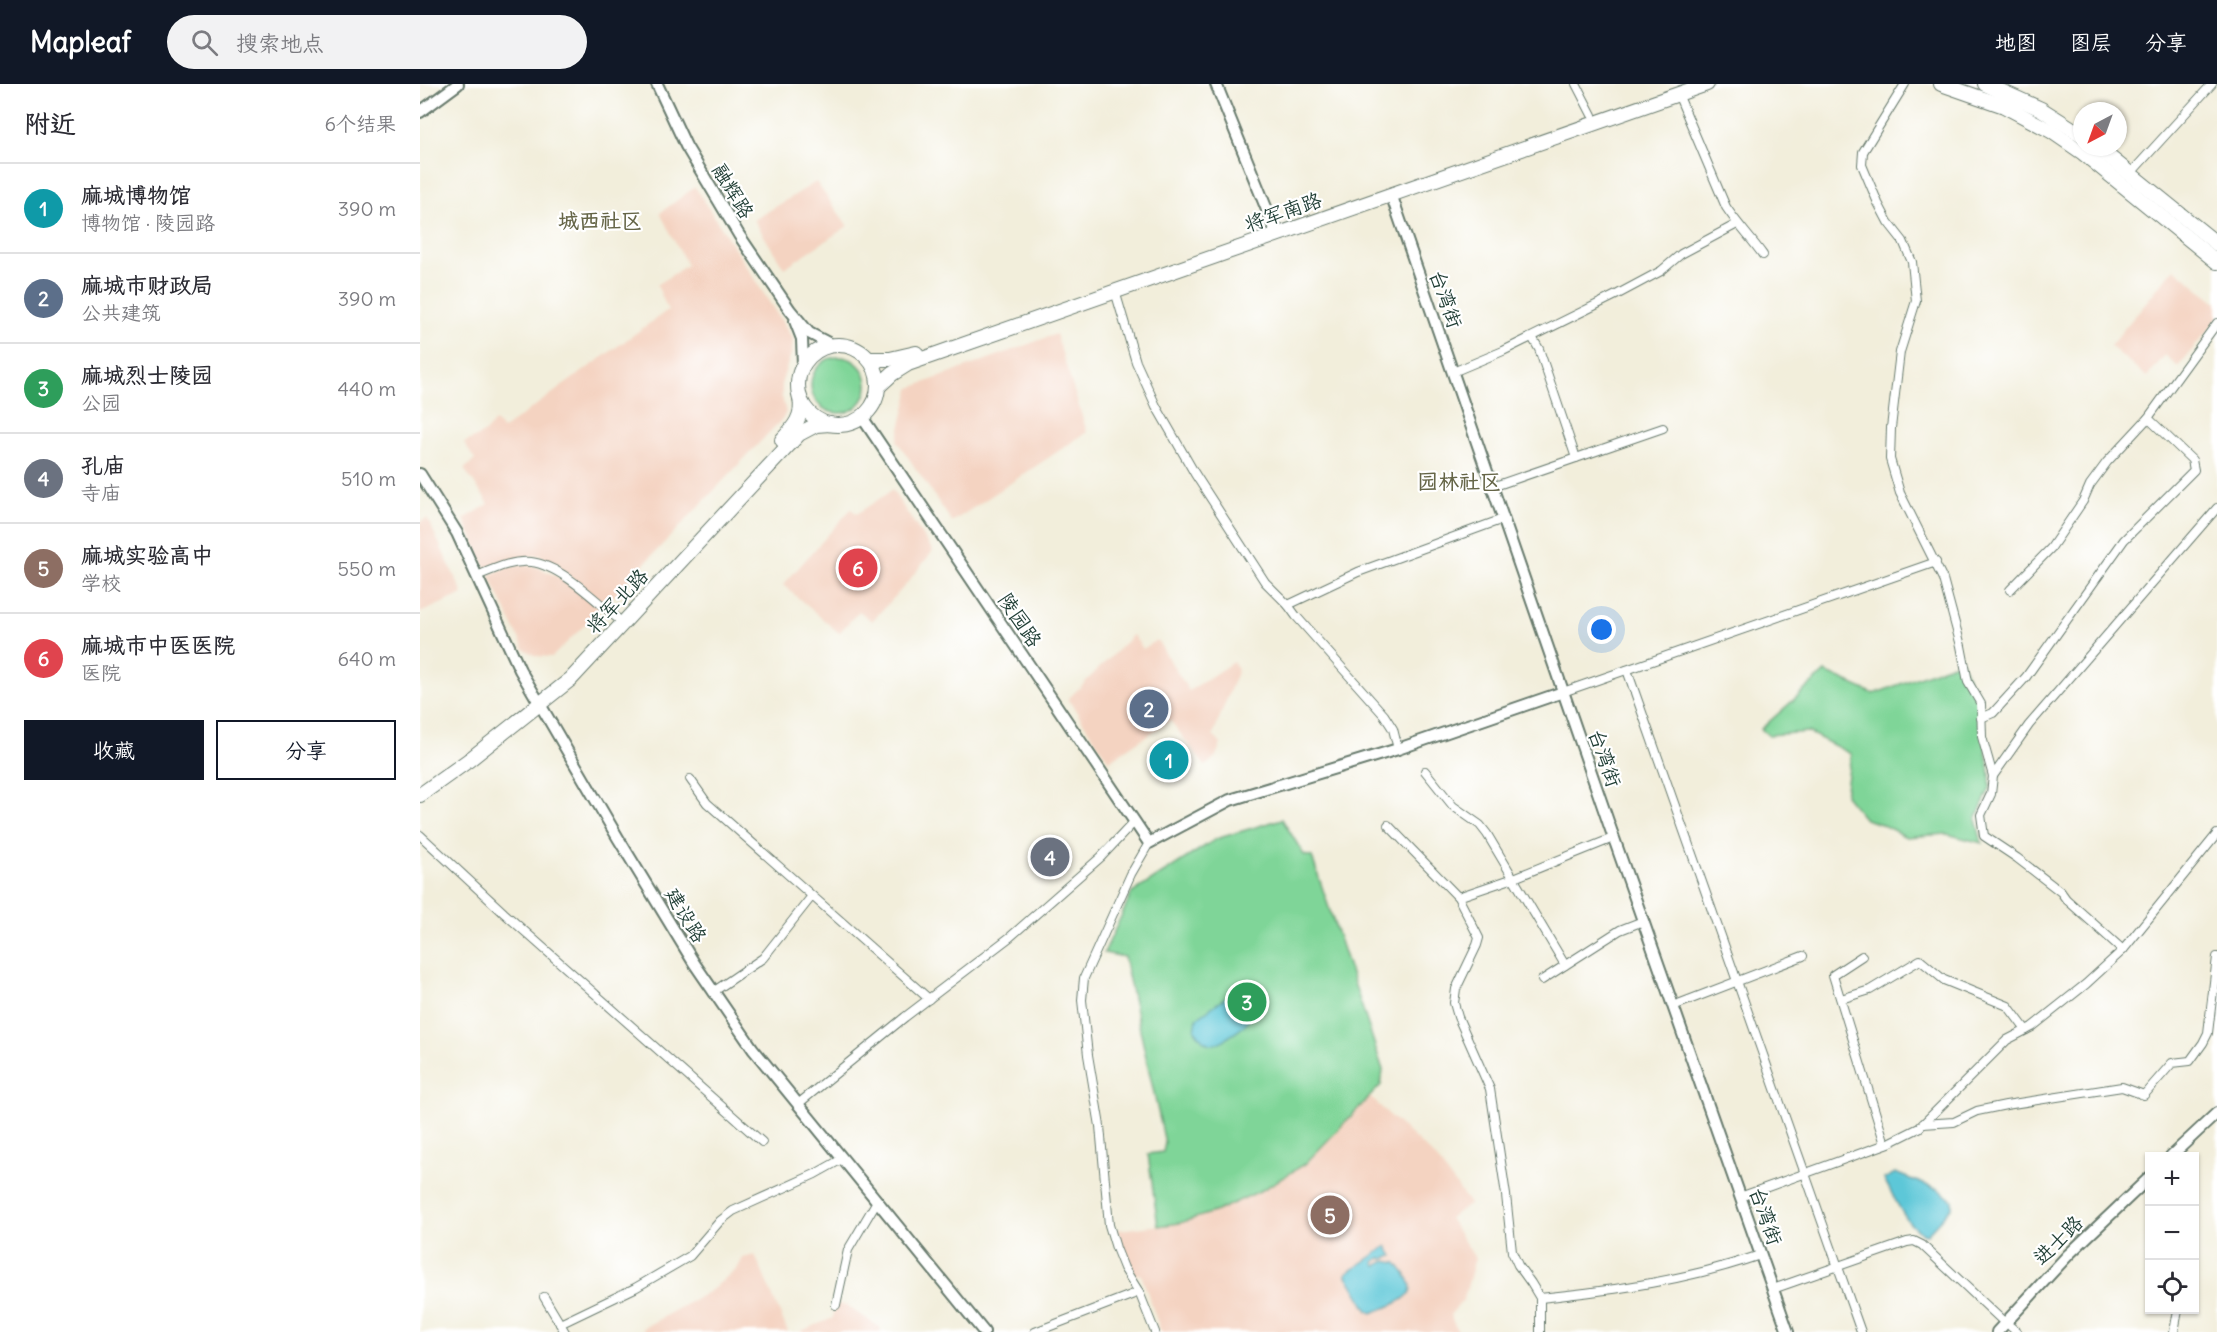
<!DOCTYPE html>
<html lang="zh">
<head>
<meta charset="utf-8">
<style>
	:root { --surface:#fff; --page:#f2f2f3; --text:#2b2b33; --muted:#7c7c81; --line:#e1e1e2; --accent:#111827 }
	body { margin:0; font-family:Delius,"LXGW WenKai TC",sans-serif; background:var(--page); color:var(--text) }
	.controls { position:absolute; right:18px; bottom:18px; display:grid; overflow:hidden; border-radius:0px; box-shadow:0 2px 4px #0004 }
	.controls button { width:54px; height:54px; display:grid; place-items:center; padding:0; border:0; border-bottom:2px solid var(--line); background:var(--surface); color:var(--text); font:30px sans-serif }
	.compass { position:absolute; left:1653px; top:18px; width:54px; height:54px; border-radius:50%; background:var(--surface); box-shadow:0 2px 4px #0004; rotate:221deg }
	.you { position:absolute; left:1182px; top:546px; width:21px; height:21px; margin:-15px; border:4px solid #fff; border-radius:50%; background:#1a73e8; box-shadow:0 0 0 9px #1a73e833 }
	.badge { display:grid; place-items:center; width:39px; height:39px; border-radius:50%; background:var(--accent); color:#fff; font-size:20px; font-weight:700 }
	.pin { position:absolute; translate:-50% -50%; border:3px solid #fff; box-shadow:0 2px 6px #0006 }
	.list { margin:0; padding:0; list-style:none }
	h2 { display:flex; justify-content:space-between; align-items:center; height:78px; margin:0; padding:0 24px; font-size:26px }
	h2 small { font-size:20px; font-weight:400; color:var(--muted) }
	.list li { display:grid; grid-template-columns:39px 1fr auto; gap:18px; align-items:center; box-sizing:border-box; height:90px; padding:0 24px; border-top:2px solid var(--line) }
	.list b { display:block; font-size:22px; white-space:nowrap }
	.list p { margin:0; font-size:20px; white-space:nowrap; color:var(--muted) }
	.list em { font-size:20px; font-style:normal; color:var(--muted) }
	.actions { display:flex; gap:12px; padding:18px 24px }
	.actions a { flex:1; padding:14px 0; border:2px solid var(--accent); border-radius:0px; text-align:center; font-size:21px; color:var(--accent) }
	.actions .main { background:var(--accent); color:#fff }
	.icon { flex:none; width:33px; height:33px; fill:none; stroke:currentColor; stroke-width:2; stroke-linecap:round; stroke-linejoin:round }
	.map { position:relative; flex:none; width:1797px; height:1248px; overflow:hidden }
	header { display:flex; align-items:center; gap:36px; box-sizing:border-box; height:84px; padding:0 30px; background:var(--accent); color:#fff }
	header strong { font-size:28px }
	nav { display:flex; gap:33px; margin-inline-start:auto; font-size:21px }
	.search { width:420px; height:54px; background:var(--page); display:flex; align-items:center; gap:15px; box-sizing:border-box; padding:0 21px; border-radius:33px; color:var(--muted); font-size:22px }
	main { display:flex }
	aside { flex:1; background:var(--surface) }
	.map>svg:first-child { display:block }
	.built { fill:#f4d3c1 }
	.green { fill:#7fd598; stroke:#4f8966; stroke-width:1.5 }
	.water { fill:#5dc7d8; stroke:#3e8286; stroke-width:1.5 }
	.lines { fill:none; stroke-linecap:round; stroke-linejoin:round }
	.street-casing { stroke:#697b6e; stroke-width:10 }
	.secondary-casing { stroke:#697b6e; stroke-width:14 }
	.highway-casing { stroke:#697b6e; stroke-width:16 }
	.street { stroke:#fff; stroke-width:8 }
	.secondary { stroke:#fff; stroke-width:10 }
	.highway { stroke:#fff; stroke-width:14 }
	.labels { text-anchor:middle; stroke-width:4.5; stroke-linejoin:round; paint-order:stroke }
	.street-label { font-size:20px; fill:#1f3d34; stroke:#fff }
	.neighbourhood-label { font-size:21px; font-weight:bold; fill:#666648; stroke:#fff }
</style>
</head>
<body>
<header>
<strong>Mapleaf</strong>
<div class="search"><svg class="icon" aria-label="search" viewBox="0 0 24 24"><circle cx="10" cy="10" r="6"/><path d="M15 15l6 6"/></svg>搜索地点</div>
<nav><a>地图</a><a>图层</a><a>分享</a></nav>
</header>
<main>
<aside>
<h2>附近<small>6个结果</small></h2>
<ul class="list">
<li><span class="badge" style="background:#0f9aa8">1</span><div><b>麻城博物馆</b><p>博物馆 · 陵园路</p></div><em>390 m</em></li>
<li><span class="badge" style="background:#5c6f8a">2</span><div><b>麻城市财政局</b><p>公共建筑</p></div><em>390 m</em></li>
<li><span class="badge" style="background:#2e9e5b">3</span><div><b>麻城烈士陵园</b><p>公园</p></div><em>440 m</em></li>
<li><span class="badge" style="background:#6b7280">4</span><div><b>孔庙</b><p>寺庙</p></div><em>510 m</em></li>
<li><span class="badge" style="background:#8d6e63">5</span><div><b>麻城实验高中</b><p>学校</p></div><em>550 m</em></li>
<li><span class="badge" style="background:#e0444e">6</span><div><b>麻城市中医医院</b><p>医院</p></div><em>640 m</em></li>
</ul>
<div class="actions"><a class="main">收藏</a><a>分享</a></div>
</aside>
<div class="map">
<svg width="1797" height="1248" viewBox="0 0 1797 1248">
	<rect width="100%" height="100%" fill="#fff"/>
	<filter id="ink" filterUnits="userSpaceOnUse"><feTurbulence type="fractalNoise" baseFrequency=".0167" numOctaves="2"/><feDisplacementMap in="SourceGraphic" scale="12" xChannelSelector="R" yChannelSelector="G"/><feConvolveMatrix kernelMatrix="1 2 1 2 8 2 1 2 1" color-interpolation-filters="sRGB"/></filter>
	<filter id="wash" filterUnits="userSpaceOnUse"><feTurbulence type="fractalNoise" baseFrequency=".008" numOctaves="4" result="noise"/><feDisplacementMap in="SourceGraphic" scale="24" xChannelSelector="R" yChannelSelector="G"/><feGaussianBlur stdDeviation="1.35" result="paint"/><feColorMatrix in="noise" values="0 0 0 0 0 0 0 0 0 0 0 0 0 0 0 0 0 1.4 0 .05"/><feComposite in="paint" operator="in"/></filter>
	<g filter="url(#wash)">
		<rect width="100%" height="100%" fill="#f2eedb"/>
		<g class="built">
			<path d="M396,98L428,142L364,184L334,136Z"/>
			<path d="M275,103L373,255L372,267L362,297V313L366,328L363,334L185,521L120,471L108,472L66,485L44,435L69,420L44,385L55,376L44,359L64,349L75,337L83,345L248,226L237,201L267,181L240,129Z"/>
			<path d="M1754,184L1797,219V235L1758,283L1745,271L1727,293L1690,262Z"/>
			<path d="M636,250L667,348L532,438L477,357L490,304Z"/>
			<path d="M472,406L513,467L482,505L452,537L439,527L419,549L363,501L431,425L437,430Z"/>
			<path d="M7,434L43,510L0,529V438Z"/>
			<path d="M106,481L117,483L140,494L181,525L132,573L116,572L104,565L69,491L88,483Z"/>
			<path d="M713,551L723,565L737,556L769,607L813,578L818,585L793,651L801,660L795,674L785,682L750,636L689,677L648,615Z"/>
			<path d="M950,1013L1016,1074L1050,1120L1029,1134L1055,1174L1044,1215L1030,1231L1038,1248H741L721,1190L711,1191L697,1146L760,1139L797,1127L844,1105L885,1080Z"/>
			<path d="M335,1171L368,1248H225L223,1244L290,1207L317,1185L323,1174Z"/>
			<path d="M415,1220L425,1221L461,1244L459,1248H379L413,1234Z"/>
		</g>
		<g class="green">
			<circle cx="419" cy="301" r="28"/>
			<path d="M1541,577L1558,618L1570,691V704L1556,735L1562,759L1527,750L1486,753L1461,740L1445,735L1425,711L1431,670L1388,648L1348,651L1341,645L1405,588L1454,610Z"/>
			<path d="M862,735L884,771L892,773L963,986L961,1001L885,1080L844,1105L797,1127L760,1139L738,1142L728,1070L743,1068L745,1059L704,873L684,869L712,809L796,755Z"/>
		</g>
		<g class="water">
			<path d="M813,912C820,914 825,917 828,923C835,938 820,945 810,952C805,955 799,960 793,960C784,960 780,953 775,946L777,934L806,913Z"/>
			<path d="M1475,1089L1519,1106L1532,1116V1123L1507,1150C1489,1150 1473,1110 1464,1095Z"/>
			<path d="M967,1162L973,1172L962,1175L961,1173L954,1178L956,1182L965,1177L977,1179C981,1185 988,1192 990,1199C997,1216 963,1224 952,1229L948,1227L926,1190Z"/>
		</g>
	</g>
	<g filter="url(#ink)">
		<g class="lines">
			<g class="street-casing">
				<g id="street">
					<path d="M1156,0L1172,31"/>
					<path d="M1485,0L1443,68L1442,81L1458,119L1468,138L1483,157L1492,178L1496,217L1480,268L1471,344L1470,375L1480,409L1523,495L1541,562L1548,598L1561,620L1562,653L1573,692L1571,710L1561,731L1564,752L1597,774L1641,808L1646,815L1703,866"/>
					<path d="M1258,10L1306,123C1317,140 1331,154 1343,171"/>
					<path d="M1710,90L1792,0"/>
					<path d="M695,207L716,278L736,322L775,390L845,498L868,521L876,532L964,631L973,645L978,665"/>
					<path d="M1112,253L1119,265L1156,374"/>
					<path d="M1033,288L1083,267L1198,210L1241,187L1261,170L1317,140"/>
					<path d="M1072,403L1243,344"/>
					<path d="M57,492C74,485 92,476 111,478C140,481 175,516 197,534"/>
					<path d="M1590,506L1631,464L1663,417L1670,401L1687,378L1728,334L1797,239"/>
					<path d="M868,521L938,488L1083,435"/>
					<path d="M1207,586L1441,1248"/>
					<path d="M1143,608L1516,478"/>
					<path d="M1561,634L1573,629L1606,593L1704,456L1774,386L1772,376L1728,334"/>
					<path d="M1005,687L1033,722L1060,741L1067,750L1145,881"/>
					<path d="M1573,692L1609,641L1797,424"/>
					<path d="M270,695L287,719L509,915"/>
					<path d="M968,741L1038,813L1059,854L1057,861L1036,905L1034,919L1038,933L1070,1005L1086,1111L1092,1168L1098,1181L1111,1199L1120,1214V1248"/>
					<path d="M0,751L84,829L342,1058"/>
					<path d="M729,759L711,790L664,894L662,916L668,971L680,1042L689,1141L696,1164L704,1184L719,1208L735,1248"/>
					<path d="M1038,813L1094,794L1193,754"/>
					<path d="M1442,872L1413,891L1465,1060"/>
					<path d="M1122,896L1200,846L1223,837"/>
					<path d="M293,908L343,874L392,812"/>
					<path d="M1421,915L1450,906L1500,876L1524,896L1588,922L1606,946"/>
					<path d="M1253,922L1383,872"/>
					<path d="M378,1020L485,933L590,853L681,773L714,738"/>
					<path d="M1503,1040L1534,1038L1557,1027L1586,1021L1702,1003L1724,1011L1752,979L1770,977L1783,959L1788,949L1797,873"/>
					<path d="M1320,1113L1469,1059L1499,1044L1587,956L1612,943L1666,900L1703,866L1797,750"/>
					<path d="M1353,1205L1487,1158L1494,1157L1502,1161L1585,1239"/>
					<path d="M124,1213L145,1248"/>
					<path d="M1120,1214C1196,1206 1268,1196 1340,1171"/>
					<path d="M416,1221L428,1166L457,1117"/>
					<path d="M140,1240L215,1204L270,1172L300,1137L313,1127L395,1090L422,1075"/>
					<path d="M1591,1243L1597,1248"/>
					<path d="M615,1248L719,1208"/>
					<path d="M1754,1248L1758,1226"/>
				</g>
			</g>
			<g class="secondary-casing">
				<g id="secondary">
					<path d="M237,0L266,62L319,151L370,226L389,249L412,261"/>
					<path d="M796,0L854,143"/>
					<path d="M0,28L38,0"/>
					<path d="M971,110L1191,746L1368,1248"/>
					<path d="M375,237L382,255L383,281"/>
					<path d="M442,333L729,759L810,716L978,665L1143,608"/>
					<path d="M0,390L37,449L100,586L198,754L274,879L333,965L564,1248"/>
					<path d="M1751,1072L1797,1029"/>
					<path d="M1577,1248L1649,1170L1730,1093"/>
				</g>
			</g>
			<g class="highway-casing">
				<g id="highway">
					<path d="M1521,0L1584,22L1631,47L1663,69L1797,178"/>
					<path d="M1565,0L1621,25L1662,51"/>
					<path d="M1677,63L1797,160"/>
					<circle cx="418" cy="301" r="40"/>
					<path d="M450,275H470L496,269"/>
					<path d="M459,302L472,290L488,280L1287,0"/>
					<path d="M362,356C374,343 384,332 380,314"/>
					<path d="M0,711L49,676L151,595L379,350L396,341L410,340"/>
				</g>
			</g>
			<use href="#street" class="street"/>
			<use href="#secondary" class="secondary"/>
			<use href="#highway" class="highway"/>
		</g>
	</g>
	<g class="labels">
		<g class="street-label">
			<text transform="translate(313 107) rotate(59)" y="7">融辉路</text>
			<text transform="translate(863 128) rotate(-19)" y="7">将军南路</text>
			<text transform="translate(1026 215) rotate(71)" y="7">台湾街</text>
			<text transform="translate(197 517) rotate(-47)" y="7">将军北路</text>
			<text transform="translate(600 536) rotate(56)" y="7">陵园路</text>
			<text transform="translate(1185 674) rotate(71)" y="7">台湾街</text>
			<text transform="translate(266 831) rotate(59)" y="7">建设路</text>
			<text transform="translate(1346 1132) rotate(71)" y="7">台湾街</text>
			<text transform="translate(1638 1156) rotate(-45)" y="7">进士路</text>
		</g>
		<g class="neighbourhood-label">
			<text x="180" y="144">城西社区</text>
			<text x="1039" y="405">园林社区</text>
		</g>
	</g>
</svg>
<div class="controls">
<button>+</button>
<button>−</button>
<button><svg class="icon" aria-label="locate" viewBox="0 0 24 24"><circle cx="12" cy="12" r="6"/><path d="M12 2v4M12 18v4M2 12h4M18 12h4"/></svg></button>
</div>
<svg class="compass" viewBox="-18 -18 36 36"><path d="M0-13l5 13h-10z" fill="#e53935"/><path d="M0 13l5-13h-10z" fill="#7c7c81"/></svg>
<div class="you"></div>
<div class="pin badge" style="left:749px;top:676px;background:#0f9aa8">1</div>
<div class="pin badge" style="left:729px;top:625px;background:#5c6f8a">2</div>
<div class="pin badge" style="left:827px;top:918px;background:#2e9e5b">3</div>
<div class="pin badge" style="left:630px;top:773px;background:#6b7280">4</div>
<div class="pin badge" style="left:910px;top:1131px;background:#8d6e63">5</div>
<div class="pin badge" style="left:438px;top:484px;background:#e0444e">6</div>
</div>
</main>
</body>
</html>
